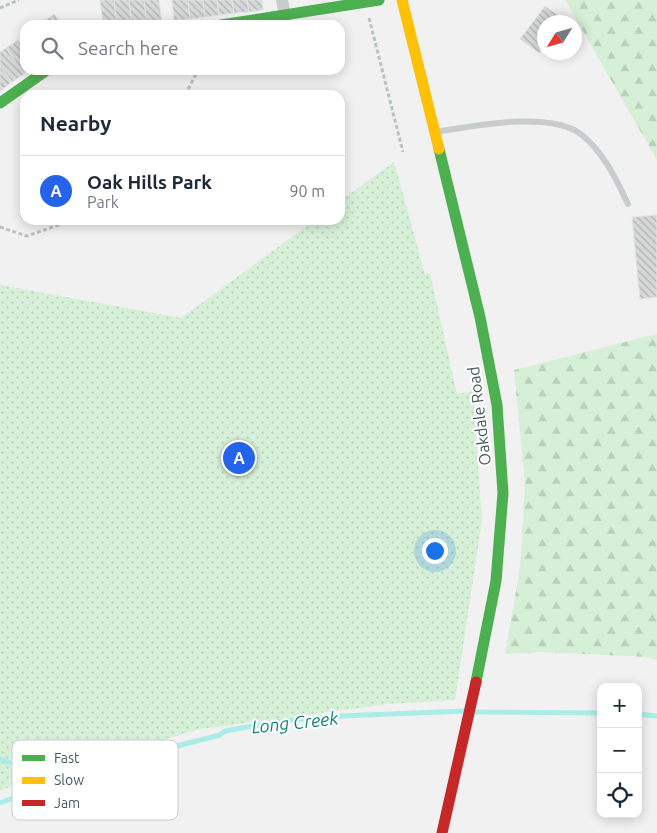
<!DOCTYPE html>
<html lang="en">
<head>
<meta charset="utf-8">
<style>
	:root { --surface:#fff; --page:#f6f6f7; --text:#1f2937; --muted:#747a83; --line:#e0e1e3; --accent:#2563eb }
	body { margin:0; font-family:Ubuntu,sans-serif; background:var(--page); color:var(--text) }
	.controls { position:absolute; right:15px; bottom:15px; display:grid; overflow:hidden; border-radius:10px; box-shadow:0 2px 12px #0003 }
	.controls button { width:45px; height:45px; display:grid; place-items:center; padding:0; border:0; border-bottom:1px solid var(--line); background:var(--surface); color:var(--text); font:25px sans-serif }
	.compass { position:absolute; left:537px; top:15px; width:45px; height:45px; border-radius:50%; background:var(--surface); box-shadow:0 2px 12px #0003; rotate:233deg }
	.you { position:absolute; left:434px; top:550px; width:18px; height:18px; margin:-12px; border:4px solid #fff; border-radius:50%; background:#1a73e8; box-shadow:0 0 0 8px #1a73e833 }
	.badge { display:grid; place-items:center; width:32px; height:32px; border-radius:50%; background:var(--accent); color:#fff; font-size:16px; font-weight:700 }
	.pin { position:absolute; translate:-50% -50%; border:2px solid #fff; box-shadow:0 1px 5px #0006 }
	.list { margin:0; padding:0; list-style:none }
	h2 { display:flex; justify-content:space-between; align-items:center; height:65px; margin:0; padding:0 20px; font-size:21px }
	h2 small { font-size:16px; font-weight:400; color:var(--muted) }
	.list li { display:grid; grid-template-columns:32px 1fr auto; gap:15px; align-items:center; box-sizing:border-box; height:70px; padding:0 20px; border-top:1px solid var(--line) }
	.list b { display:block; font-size:19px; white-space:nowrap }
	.list p { margin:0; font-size:16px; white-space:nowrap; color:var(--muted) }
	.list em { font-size:16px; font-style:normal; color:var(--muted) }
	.icon { flex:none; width:28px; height:28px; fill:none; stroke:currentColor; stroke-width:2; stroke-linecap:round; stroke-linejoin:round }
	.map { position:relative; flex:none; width:657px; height:833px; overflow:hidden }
	.search { position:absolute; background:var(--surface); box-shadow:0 2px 12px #0003; left:20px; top:20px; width:325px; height:55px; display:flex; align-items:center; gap:12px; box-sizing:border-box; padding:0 18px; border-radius:15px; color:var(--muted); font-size:19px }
	.panel { position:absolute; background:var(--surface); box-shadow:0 2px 12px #0003; left:20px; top:90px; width:325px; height:135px; border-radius:15px }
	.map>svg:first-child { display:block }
	.green { fill:url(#green-dots) }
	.forest { fill:url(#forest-firs) }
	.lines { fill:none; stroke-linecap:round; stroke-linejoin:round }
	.stream { stroke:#aaede7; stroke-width:5 }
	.building { fill:url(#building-back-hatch); stroke:#e2e3e4 }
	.path { stroke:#b8c5bd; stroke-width:3; stroke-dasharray:4 2.5; stroke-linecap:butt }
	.lane { stroke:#c8cccc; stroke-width:6 }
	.street { stroke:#c8cccc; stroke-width:12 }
	.fast { stroke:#4caf50; stroke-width:11 }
	.slow { stroke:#ffc107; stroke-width:11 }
	.jam { stroke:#c62828; stroke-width:11 }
	.labels { text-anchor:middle; stroke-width:4; stroke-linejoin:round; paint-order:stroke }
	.street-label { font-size:16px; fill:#48595d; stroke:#fff }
	.water-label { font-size:18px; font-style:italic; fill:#0f847a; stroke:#fff }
	.key { fill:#fff; stroke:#c8cdce; stroke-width:1 }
	.key-label { font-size:14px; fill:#48595d }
</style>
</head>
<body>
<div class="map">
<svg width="657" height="833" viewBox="0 0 657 833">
	<defs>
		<pattern id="green-dots" width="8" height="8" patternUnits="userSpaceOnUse" patternTransform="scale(1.25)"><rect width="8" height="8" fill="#d6f0d8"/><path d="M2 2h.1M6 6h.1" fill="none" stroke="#b9d0bc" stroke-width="1.8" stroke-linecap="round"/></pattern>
		<pattern id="forest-firs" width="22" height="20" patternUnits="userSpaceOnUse" patternTransform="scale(1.25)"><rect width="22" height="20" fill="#d6f0d8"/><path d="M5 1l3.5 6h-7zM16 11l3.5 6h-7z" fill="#b9d0bc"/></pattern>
		<pattern id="building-back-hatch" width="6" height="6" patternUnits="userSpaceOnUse" patternTransform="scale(1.25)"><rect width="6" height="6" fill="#d7d9d9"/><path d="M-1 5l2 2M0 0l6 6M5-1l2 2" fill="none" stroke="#b0b3b3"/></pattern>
	</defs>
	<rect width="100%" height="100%" fill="#f1f1f1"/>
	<path class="green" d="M394,162L425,274L430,273L457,394L473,391L482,520L455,700L388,704L200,729L25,780L0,791V285L181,318L315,220H340V201Z"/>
	<g class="forest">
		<path d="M565,0H657V160Z"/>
		<path d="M657,334V660L647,657L541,652L505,654L520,568L525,484L514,370Z"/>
	</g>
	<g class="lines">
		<g class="stream">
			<path d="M474,712L601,713"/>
			<path d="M638,714L657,716"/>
			<path d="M0,759L18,766L53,783"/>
			<path d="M0,803L53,783L96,773L153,752L220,735L225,731L282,721L340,716L465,711"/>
		</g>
	</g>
	<g class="building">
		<path d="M100,0H114L117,25H103Z"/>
		<path d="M114,0H129L132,25H117Z"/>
		<path d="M129,0H144L147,24L132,25Z"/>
		<path d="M144,0H159L162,23L147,24Z"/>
		<path d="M172,0H188L190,19L174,20Z"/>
		<path d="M188,0H203L205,17L190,19Z"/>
		<path d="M203,0H217L219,15L205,17Z"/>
		<path d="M217,0H232L234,13L219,15Z"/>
		<path d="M232,0H247L249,12L234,13Z"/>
		<path d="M247,0H262L263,10L249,12Z"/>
		<path d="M545,6L564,20L562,22H544V46L539,53L520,39Z"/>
		<path d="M54,14L62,25H44L42,23Z"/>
		<path d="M18,40L25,50V70H29L24,74L6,48Z"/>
		<path d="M6,48L24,74L12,82L0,66V52Z"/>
		<path d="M0,66L12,82L0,91Z"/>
		<path d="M657,215V297L640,299L632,217Z"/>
	</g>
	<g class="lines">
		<g class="path">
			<path d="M0,8L19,0"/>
			<path d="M369,18L403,152"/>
			<path d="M185,95L198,70"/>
			<path d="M0,227L27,236L73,220"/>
		</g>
		<path class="lane" d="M436,132C472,126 551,110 582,135C604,153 616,179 628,204"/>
		<path class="street" d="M282,0L285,16"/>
		<g class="fast">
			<path d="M221,25L379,0"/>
			<path d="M0,103L47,70"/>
			<path d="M439,149L480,317L497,405L503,493L496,581L476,682"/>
		</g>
		<path class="slow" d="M402,0L439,149"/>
		<path class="jam" d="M442,833L476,682"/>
	</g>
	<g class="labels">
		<g class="street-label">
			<text transform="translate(479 416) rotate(-97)" y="6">Oakdale Road</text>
		</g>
		<g class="water-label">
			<text transform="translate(295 723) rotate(-6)" y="6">Long Creek</text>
		</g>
	</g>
	<rect x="12" y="740" width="166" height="80" rx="8" class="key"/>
	<rect x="22" y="755" width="23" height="6" fill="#4caf50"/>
	<rect x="22" y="777" width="23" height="7" fill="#ffc107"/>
	<rect x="22" y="800" width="23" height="6" fill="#c62828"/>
	<g class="key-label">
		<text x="54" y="763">Fast</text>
		<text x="54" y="785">Slow</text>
		<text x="54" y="808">Jam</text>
	</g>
</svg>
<div class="controls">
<button>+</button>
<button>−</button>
<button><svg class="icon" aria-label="locate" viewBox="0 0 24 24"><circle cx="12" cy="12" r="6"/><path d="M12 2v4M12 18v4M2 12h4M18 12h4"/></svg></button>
</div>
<svg class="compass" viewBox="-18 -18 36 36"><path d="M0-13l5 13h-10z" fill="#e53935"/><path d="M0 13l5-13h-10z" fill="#747a83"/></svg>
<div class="you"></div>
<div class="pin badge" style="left:239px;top:458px">A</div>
<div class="search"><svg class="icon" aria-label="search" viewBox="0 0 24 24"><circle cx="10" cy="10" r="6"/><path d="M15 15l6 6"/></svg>Search here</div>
<section class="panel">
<h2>Nearby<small></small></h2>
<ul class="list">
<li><span class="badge">A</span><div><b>Oak Hills Park</b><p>Park</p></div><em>90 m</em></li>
</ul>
</section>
</div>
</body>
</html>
